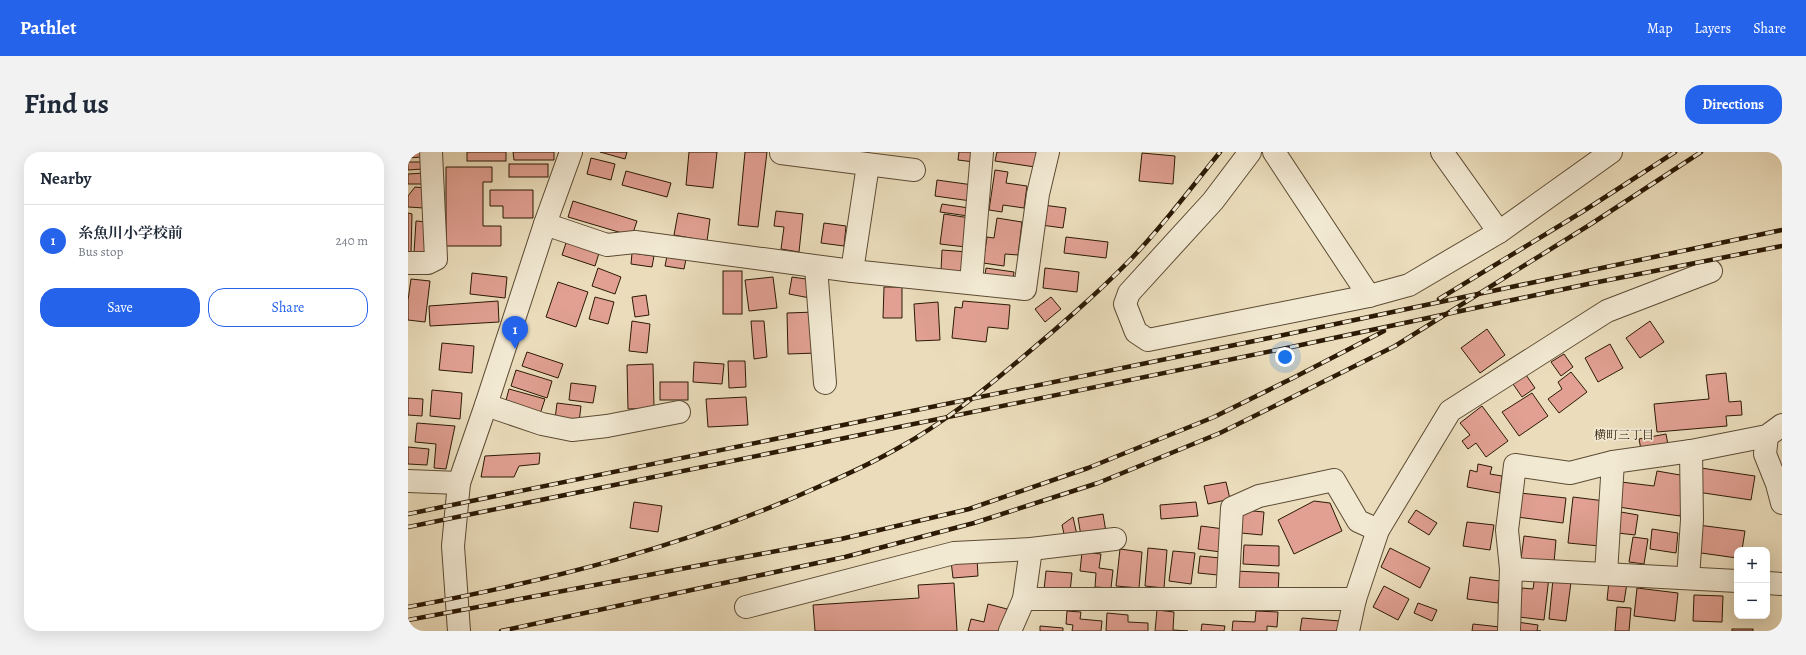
<!DOCTYPE html>
<html lang="en">
<head>
<meta charset="utf-8">
<style>
	:root { --surface:#fff; --page:#f2f2f3; --text:#1f2937; --muted:#747a83; --line:#e0e1e3; --accent:#2563eb }
	body { margin:0; font-family:Alegreya,"Noto Serif JP",serif; background:var(--page); color:var(--text) }
	.controls { position:absolute; right:12px; bottom:12px; display:grid; overflow:hidden; border-radius:8px; box-shadow:0 4px 16px #0002 }
	.controls button { width:36px; height:36px; display:grid; place-items:center; padding:0; border:0; border-bottom:1px solid var(--line); background:var(--surface); color:var(--text); font:20px sans-serif }
	.you { position:absolute; left:877px; top:205px; width:14px; height:14px; margin:-10px; border:3px solid #fff; border-radius:50%; background:#1a73e8; box-shadow:0 0 0 6px #1a73e833 }
	.badge { display:grid; place-items:center; width:26px; height:26px; border-radius:50%; background:var(--accent); color:#fff; font-size:13px; font-weight:700 }
	.pin { position:absolute; translate:-50% -33px; filter:drop-shadow(0 1px 2px #0008) }
	.pin::after { content:''; position:absolute; top:21px; width:14px; height:12px; background:inherit; clip-path:polygon(0 0,100% 0,50% 100%) }
	.list { margin:0; padding:0; list-style:none }
	h2 { display:flex; justify-content:space-between; align-items:center; height:52px; margin:0; padding:0 16px; font-size:17px }
	h2 small { font-size:13px; font-weight:400; color:var(--muted) }
	.list li { display:grid; grid-template-columns:26px 1fr auto; gap:12px; align-items:center; box-sizing:border-box; height:72px; padding:0 16px; border-top:1px solid var(--line) }
	.list b { display:block; font-size:15px; white-space:nowrap }
	.list p { margin:0; font-size:13px; white-space:nowrap; color:var(--muted) }
	.list em { font-size:13px; font-style:normal; color:var(--muted) }
	.actions { display:flex; gap:8px; padding:12px 16px }
	.actions a { flex:1; padding:9px 0; border:1px solid var(--accent); border-radius:16px; text-align:center; font-size:14px; color:var(--accent) }
	.actions .main { background:var(--accent); color:#fff }
	.map { position:relative; flex:none; width:1374px; height:479px; overflow:hidden; border-radius:16px }
	header { display:flex; align-items:center; gap:24px; box-sizing:border-box; height:56px; padding:0 20px; background:var(--accent); color:#fff }
	header strong { font-size:19px }
	nav { display:flex; gap:22px; margin-inline-start:auto; font-size:14px }
	.intro { display:flex; align-items:center; justify-content:space-between; box-sizing:border-box; height:96px; padding:0 24px }
	h1 { margin:0; font-size:28px }
	.button { padding:10px 18px; border-radius:16px; background:var(--accent); color:#fff; font-size:14px; font-weight:700 }
	main { display:flex; gap:24px; padding:0 24px }
	aside { flex:1; background:var(--surface); border-radius:16px; box-shadow:0 4px 16px #0002 }
	.map>svg:first-child { display:block }
	.building { fill:#e1a092; stroke:#2c1a05 }
	.lines { fill:none; stroke-linecap:round; stroke-linejoin:round }
	.minor-casing { stroke:#5c4b33; stroke-width:24 }
	.minor { stroke:#f2e9d3; stroke-width:22 }
	.rail-casing { stroke:#2c1a05; stroke-width:4.5 }
	.rail { stroke:#f2e9d3; stroke-width:3; stroke-dasharray:9; stroke-linecap:butt }
	.labels { text-anchor:middle; stroke-width:3.5; stroke-linejoin:round; paint-order:stroke }
	.neighbourhood-label { font-size:12px; fill:#2c1a05; stroke:#f2e9d3 }
</style>
</head>
<body>
<header>
<strong>Pathlet</strong>
<nav><a>Map</a><a>Layers</a><a>Share</a></nav>
</header>
<div class="intro"><h1>Find us</h1><a class="button">Directions</a></div>
<main>
<aside>
<h2>Nearby<small></small></h2>
<ul class="list">
<li><span class="badge">1</span><div><b>糸魚川小学校前</b><p>Bus stop</p></div><em>240 m</em></li>
</ul>
<div class="actions"><a class="main">Save</a><a>Share</a></div>
</aside>
<div class="map">
<svg width="1374" height="479" viewBox="0 0 1374 479">
	<rect width="100%" height="100%" fill="#ebddbc"/>
	<filter id="stains"><feTurbulence type="fractalNoise" baseFrequency=".005" numOctaves="4"/><feColorMatrix values="0 0 0 0 .2 0 0 0 0 .09 0 0 0 0 .02 0 0 0 .5 -.17"/></filter>
	<radialGradient id="worn" r=".72"><stop offset=".6" stop-color="#630" stop-opacity="0"/><stop offset="1" stop-color="#630" stop-opacity=".3"/></radialGradient>
	<g class="building">
		<path d="M0,0H13L14,5L0,6Z"/>
		<rect x="59" y="0" width="39" height="9"/>
		<path d="M105,0H146V8H106Z"/>
		<path d="M192,0H219L217,7Z"/>
		<path d="M281,0H309L305,36L278,33Z"/>
		<path d="M337,0H359L350,75L330,73Z"/>
		<path d="M551,0H568L566,10L550,8Z"/>
		<path d="M589,0H629L627,15L587,9Z"/>
		<path d="M734,1L767,4L765,32L731,29Z"/>
		<path d="M183,6L207,12L203,28L179,22Z"/>
		<path d="M0,10H15V17L0,18Z"/>
		<rect x="101" y="12" width="39" height="13"/>
		<path d="M38,15H84V30H75V74H93V94H38Z"/>
		<path d="M587,18L600,20L598,31L619,34L616,56L595,53L594,60L581,58Z"/>
		<path d="M218,19L263,31L259,45L214,33Z"/>
		<path d="M17,21V32H0V22Z"/>
		<path d="M529,28L565,33L563,49L527,44Z"/>
		<path d="M7,35L17,36L16,56L0,55V44Z"/>
		<path d="M82,38H125V66H95V54H82Z"/>
		<path d="M165,49L229,69L224,84L160,65Z"/>
		<path d="M534,52L561,56L560,64L532,60Z"/>
		<path d="M635,53L658,56L655,76L633,73Z"/>
		<path d="M368,59L395,62L391,100L373,97L376,75L366,74Z"/>
		<path d="M0,61L4,62L3,103H0Z"/>
		<path d="M270,61L302,67L299,89L266,83Z"/>
		<path d="M536,62L562,66L558,95L532,92Z"/>
		<path d="M589,66L614,70L610,103L597,102L596,114L575,111L579,85L586,86Z"/>
		<path d="M8,69L20,70L19,101H6Z"/>
		<path d="M416,71L438,74L436,94L413,91Z"/>
		<path d="M658,85L700,90L698,106L656,101Z"/>
		<path d="M159,88L192,98L187,114L154,103Z"/>
		<path d="M534,98L560,100L558,122L533,119Z"/>
		<path d="M224,101L246,104L244,115L223,112Z"/>
		<path d="M259,104L278,107L276,117L257,114Z"/>
		<path d="M190,116L213,125L207,142L184,134Z"/>
		<path d="M578,116L606,120L605,127L577,123Z"/>
		<path d="M637,116L671,120L669,140L635,136Z"/>
		<rect x="315" y="119" width="19" height="43"/>
		<path d="M64,121L99,125L97,146L62,142Z"/>
		<path d="M365,125L369,156L341,159L337,128Z"/>
		<path d="M384,125L405,128L402,146L381,142Z"/>
		<path d="M3,127L22,129L17,170L0,168V148Z"/>
		<path d="M150,130L180,140L168,175L138,165Z"/>
		<path d="M476,135H494V166H475Z"/>
		<path d="M238,143L241,163L227,165L224,145Z"/>
		<path d="M187,145L206,150L200,172L181,167Z"/>
		<path d="M643,145L653,157L637,170L627,157Z"/>
		<path d="M90,149L91,170L22,174L21,154Z"/>
		<path d="M555,149L602,153L600,177L580,175L578,190L544,186L547,155L554,156Z"/>
		<path d="M530,150L532,188L508,189L506,152Z"/>
		<path d="M407,160L409,201L380,202L379,161Z"/>
		<path d="M224,169L242,172L239,201L221,199Z"/>
		<path d="M343,169H356L359,205L346,207Z"/>
		<path d="M1242,169L1256,190L1232,206L1218,186Z"/>
		<path d="M1079,177L1097,203L1072,221L1053,196Z"/>
		<path d="M34,191L66,194L64,221L31,218Z"/>
		<path d="M1202,192L1215,216L1190,230L1177,206Z"/>
		<path d="M119,200L155,212L150,226L114,214Z"/>
		<path d="M1156,202L1165,215L1153,224L1143,210Z"/>
		<path d="M320,209H337L338,235L321,236Z"/>
		<path d="M286,210L316,212L314,232L285,230Z"/>
		<path d="M245,212L246,256L220,257L219,213Z"/>
		<path d="M108,218L144,229L139,246L103,234Z"/>
		<path d="M1163,220L1179,240L1151,261L1140,247L1154,237L1150,230Z"/>
		<path d="M1318,221L1321,250L1333,249L1334,263L1318,264L1319,274L1249,280L1246,252L1301,247L1298,223Z"/>
		<path d="M1118,223L1127,236L1114,245L1105,232Z"/>
		<rect x="252" y="230" width="28" height="18"/>
		<path d="M163,231L188,234L185,251L161,248Z"/>
		<path d="M101,237L137,247L132,262L97,252Z"/>
		<path d="M24,238L54,241L52,267L22,264Z"/>
		<path d="M1124,241L1140,264L1111,284L1094,260Z"/>
		<path d="M338,245L340,273L300,275L298,247Z"/>
		<path d="M0,246L15,247L14,264L0,263Z"/>
		<path d="M149,251L173,254L171,270L147,267Z"/>
		<path d="M1074,254L1100,289L1078,305L1068,291L1060,297L1054,289L1062,283L1052,271Z"/>
		<path d="M9,271L47,274L38,317L26,316L28,292L7,290Z"/>
		<path d="M1258,282L1261,298L1234,303L1231,287Z"/>
		<path d="M0,295L21,297L19,313L0,312Z"/>
		<path d="M132,301L131,312L111,314L106,325H73L77,304Z"/>
		<path d="M1070,312L1084,315L1082,322L1094,324L1092,341L1059,335L1062,318L1069,320Z"/>
		<path d="M1293,316L1347,324L1343,348L1289,340Z"/>
		<path d="M1249,319L1278,324L1272,364L1210,355L1213,330L1246,334Z"/>
		<path d="M818,330L822,347L800,352L796,334Z"/>
		<path d="M1112,341L1158,346L1155,371L1109,365Z"/>
		<path d="M1165,345L1197,349L1192,394L1160,391Z"/>
		<path d="M906,349L922,351L934,379L886,402L870,368Z"/>
		<path d="M226,350L254,354L250,380L222,376Z"/>
		<path d="M788,350L790,364L753,367L752,353Z"/>
		<path d="M835,358L856,360L854,383L833,381Z"/>
		<path d="M1008,358L1029,371L1021,383L1000,370Z"/>
		<path d="M1213,360L1230,363L1227,383L1210,381Z"/>
		<path d="M695,362L698,380L673,384L670,366Z"/>
		<path d="M665,365L669,383L656,382L654,373Z"/>
		<path d="M1059,370L1086,373L1082,398L1055,394Z"/>
		<path d="M1290,373L1337,379L1334,398H1329V406L1286,400Z"/>
		<path d="M793,374L816,377L813,400L790,397Z"/>
		<path d="M1244,377L1270,381L1268,401L1242,397Z"/>
		<path d="M1116,384L1148,388L1146,411L1113,407Z"/>
		<path d="M1225,385L1240,387L1236,412L1221,410Z"/>
		<path d="M836,393L871,394V414L835,412Z"/>
		<path d="M740,396L759,398L756,436L737,434Z"/>
		<path d="M982,396L1022,416L1012,436L973,415Z"/>
		<path d="M712,397L734,400L731,436L708,434Z"/>
		<path d="M765,399L787,401L783,432L761,429Z"/>
		<path d="M674,400L693,402L691,416L705,418L703,436L687,435L688,421L672,419Z"/>
		<path d="M792,404L812,406L810,423L790,421Z"/>
		<path d="M569,407L570,424L545,426L543,409Z"/>
		<path d="M638,419L664,421L662,440L636,438Z"/>
		<path d="M827,419L871,421L870,441L826,439Z"/>
		<path d="M1127,423L1141,425L1136,468L1111,465L1114,436L1125,437Z"/>
		<path d="M1062,425L1092,429L1090,451L1059,447Z"/>
		<path d="M1145,427L1163,430L1158,469L1141,467Z"/>
		<path d="M1201,429L1219,431L1216,450L1199,448Z"/>
		<path d="M546,431L549,479H407L405,453L511,446L510,433Z"/>
		<path d="M976,434L1001,447L990,468L965,455Z"/>
		<path d="M1229,436L1270,441L1267,469L1226,464Z"/>
		<path d="M1286,443L1315,444L1314,470L1285,469Z"/>
		<path d="M1010,451L1029,458L1024,469L1006,461Z"/>
		<path d="M580,452L599,457L594,479H560L563,467L576,470Z"/>
		<path d="M1209,455L1223,456L1221,479H1207Z"/>
		<path d="M749,458L766,460L765,478L780,479H747Z"/>
		<path d="M659,459L673,460L672,467L694,469L693,479H664L665,473L658,472Z"/>
		<path d="M848,459L870,460L869,475L859,474V479H824L825,469L847,470Z"/>
		<path d="M699,461L720,463V470L740,471V479H698Z"/>
		<path d="M894,466L932,469L931,479H892Z"/>
		<path d="M1109,470L1130,473L1129,479H1133H1108Z"/>
		<path d="M794,472L817,474L816,479H793Z"/>
		<path d="M1065,472L1092,475L1091,479H1064Z"/>
		<path d="M632,474L655,476V479H632Z"/>
		<rect x="1324" y="477" width="21" height="2"/>
	</g>
	<g class="lines">
		<g class="minor-casing">
			<g id="minor">
				<path d="M842,0L805,49L721,141L717,152L728,180L740,188L961,144L1001,133L1091,80L1203,0"/>
				<path d="M866,0L961,144"/>
				<path d="M1034,0L1091,80"/>
				<path d="M373,1L506,18"/>
				<path d="M137,72L199,93L227,90L444,119L617,137L630,42L640,0"/>
				<path d="M0,111H20L28,107L23,0"/>
				<path d="M408,115L417,231"/>
				<path d="M444,119L460,13"/>
				<path d="M563,131L574,0"/>
				<path d="M78,253L134,272L164,278L199,274L271,260"/>
				<path d="M1359,284L1357,302L1369,332L1374,351"/>
				<path d="M0,329L51,331"/>
				<path d="M1103,417L1099,378L1107,313L1162,321L1205,310"/>
				<path d="M1198,421L1205,310L1283,299L1359,284L1374,273"/>
				<path d="M1280,426L1284,368L1283,299"/>
				<path d="M1359,431L1374,432"/>
				<path d="M616,447L623,397"/>
				<path d="M819,447L824,356L851,344L926,328L950,369L970,378"/>
				<path d="M338,455L546,401L623,397L707,387"/>
				<path d="M51,479L45,394L51,331L78,253L137,72L163,0"/>
				<path d="M602,479L616,447H947"/>
				<path d="M940,479L947,447L970,378L1042,259L1199,159L1303,119"/>
				<path d="M1101,479L1103,417L1329,429"/>
			</g>
		</g>
		<use href="#minor" class="minor"/>
		<g class="rail-casing">
			<g id="rail">
				<path d="M1031,147L1174,60L1267,0"/>
				<path d="M0,362L866,185L1374,78"/>
				<path d="M0,375L874,197L1180,132L1374,94"/>
				<path d="M0,455C140,429 280,394 410,335C438,323 466,310 492,295C534,272 572,241 609,210C648,177 687,144 723,107C755,74 783,36 812,0"/>
				<path d="M0,468L433,387L561,357L680,316L806,265L885,226L976,179"/>
				<path d="M93,479L437,405L566,371L690,331L812,281L987,194L1183,72L1293,0"/>
			</g>
		</g>
		<use href="#rail" class="rail"/>
	</g>
	<g class="labels">
		<g class="neighbourhood-label">
			<text x="1216" y="287">横町三丁目</text>
		</g>
	</g>
	<rect width="100%" height="100%" filter="url(#stains)"/>
	<rect width="100%" height="100%" fill="url(#worn)"/>
</svg>
<div class="controls">
<button>+</button>
<button>−</button>
</div>
<div class="you"></div>
<div class="pin badge" style="left:107px;top:197px">1</div>
</div>
</main>
</body>
</html>
